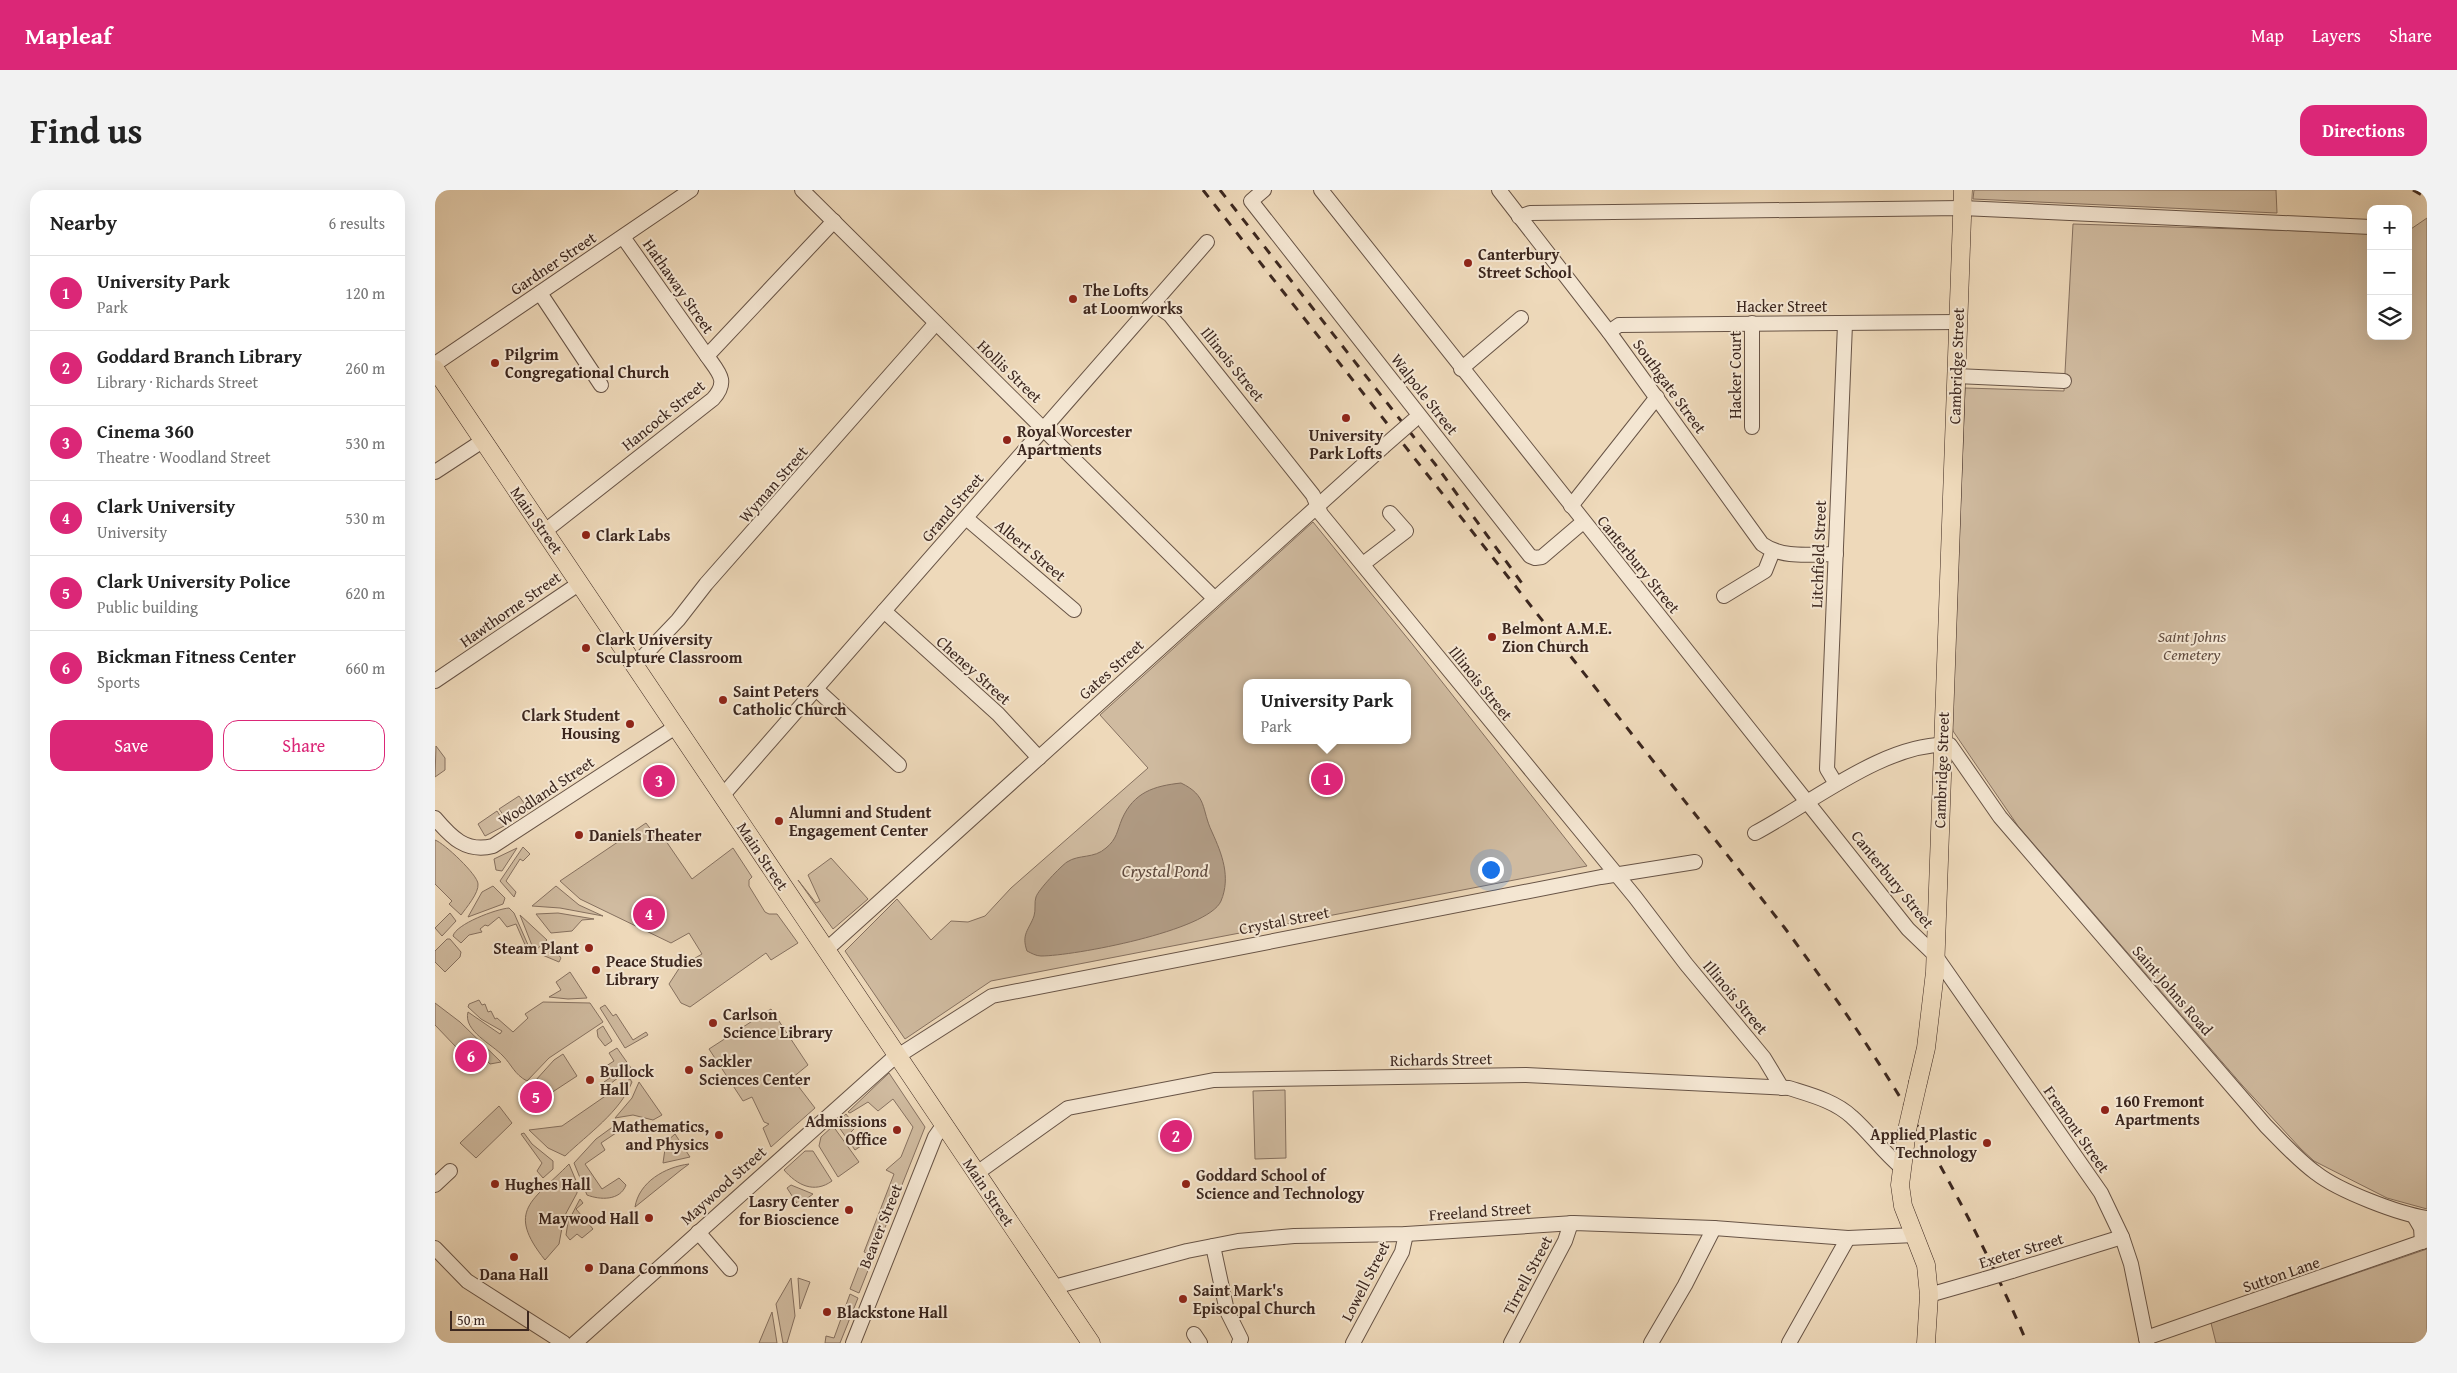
<!DOCTYPE html>
<html lang="en">
<head>
<meta charset="utf-8">
<style>
	:root { --surface:#fff; --page:#f2f2f2; --text:#222; --muted:#767676; --line:#e0e0e0; --accent:#db2777 }
	body { margin:0; font-family:"Gentium Book Plus",serif; background:var(--page); color:var(--text) }
	.controls { position:absolute; right:15px; top:15px; display:grid; overflow:hidden; border-radius:10px; box-shadow:0 5px 20px #0002 }
	.controls button { width:45px; height:45px; display:grid; place-items:center; padding:0; border:0; border-bottom:1px solid var(--line); background:var(--surface); color:var(--text); font:25px sans-serif }
	.scale { position:absolute; left:15px; bottom:12px; width:79px; box-sizing:border-box; padding-left:5px; border:2px solid #3c271f; border-top:0; font-size:14px; line-height:18px; white-space:nowrap; color:#3c271f; -webkit-text-stroke:4px #f4e6d2; paint-order:stroke }
	.you { position:absolute; left:1055px; top:679px; width:18px; height:18px; margin:-12px; border:4px solid #fff; border-radius:50%; background:#1a73e8; box-shadow:0 0 0 8px #1a73e833 }
	.badge { display:grid; place-items:center; width:32px; height:32px; border-radius:50%; background:var(--accent); color:#fff; font-size:16px; font-weight:700 }
	.pin { position:absolute; translate:-50% -50%; border:2px solid #fff; box-shadow:0 1px 5px #0006 }
	.popup { position:absolute; left:808px; top:489px; width:168px; height:65px; box-sizing:border-box; display:grid; place-content:center; border-radius:10px; background:var(--surface); filter:drop-shadow(0 1px 4px #0005); font-size:16px; white-space:nowrap; color:var(--muted) }
	.popup b { font-size:19px; color:var(--text) }
	.popup::after { content:''; position:absolute; left:50%; top:100%; margin-left:-10px; border:10px solid transparent; border-top-color:var(--surface) }
	.list { margin:0; padding:0; list-style:none }
	h2 { display:flex; justify-content:space-between; align-items:center; height:65px; margin:0; padding:0 20px; font-size:21px }
	h2 small { font-size:16px; font-weight:400; color:var(--muted) }
	.list li { display:grid; grid-template-columns:32px 1fr auto; gap:15px; align-items:center; box-sizing:border-box; height:75px; padding:0 20px; border-top:1px solid var(--line) }
	.list b { display:block; font-size:19px; white-space:nowrap }
	.list p { margin:0; font-size:16px; white-space:nowrap; color:var(--muted) }
	.list em { font-size:16px; font-style:normal; color:var(--muted) }
	.actions { display:flex; gap:10px; padding:15px 20px }
	.actions a { flex:1; padding:11px 0; border:1px solid var(--accent); border-radius:15px; text-align:center; font-size:18px; color:var(--accent) }
	.actions .main { background:var(--accent); color:#fff }
	.icon { flex:none; width:28px; height:28px; fill:none; stroke:currentColor; stroke-width:2; stroke-linecap:round; stroke-linejoin:round }
	.map { position:relative; flex:none; width:1992px; height:1153px; overflow:hidden; border-radius:15px }
	header { display:flex; align-items:center; gap:30px; box-sizing:border-box; height:70px; padding:0 25px; background:var(--accent); color:#fff }
	header strong { font-size:24px }
	nav { display:flex; gap:28px; margin-inline-start:auto; font-size:18px }
	.intro { display:flex; align-items:center; justify-content:space-between; box-sizing:border-box; height:120px; padding:0 30px }
	h1 { margin:0; font-size:35px }
	.button { padding:12px 22px; border-radius:15px; background:var(--accent); color:#fff; font-size:18px; font-weight:700 }
	main { display:flex; gap:30px; padding:0 30px }
	aside { flex:1; background:var(--surface); border-radius:15px; box-shadow:0 5px 20px #0002 }
	.map>svg:first-child { display:block }
	.green { fill:#d0bba0; stroke:#867160; fill-rule:evenodd }
	.water { fill:#b19c85; stroke:#826d5c }
	.lines { fill:none; stroke-linecap:round; stroke-linejoin:round }
	.minor-casing { stroke:#685446; stroke-width:16 }
	.major-casing { stroke:#3c271f; stroke-width:19 }
	.minor { stroke:#f4e6d2; stroke-width:14 }
	.major { stroke:#eed9ba; stroke-width:18 }
	.rail { stroke:#3c271f; stroke-width:3; stroke-dasharray:9 9; stroke-linecap:butt }
	.minor-bridge-casing { stroke:#685446; stroke-width:16; stroke-linecap:butt }
	.major-bridge-casing { stroke:#3c271f; stroke-width:19; stroke-linecap:butt }
	.minor-bridge { stroke:#f4e6d2; stroke-width:14 }
	.major-bridge { stroke:#eed9ba; stroke-width:18 }
	.poi-dot { fill:#8f2418; stroke:#f4e6d2; stroke-width:2 }
	.labels { text-anchor:middle; stroke-width:4; stroke-linejoin:round; paint-order:stroke }
	.poi-label { font-size:16px; font-weight:bold; fill:#3c271f; stroke:#f4e6d2; text-anchor:start }
	.street-label { font-size:16px; fill:#3c271f; stroke:#f4e6d2 }
	.park-label { font-size:16px; font-style:italic; fill:#614c3f; stroke:#f4e6d2 }
	.water-label { font-size:18px; font-style:italic; fill:#5f4a3e; stroke:#f4e6d2 }
</style>
</head>
<body>
<header>
<strong>Mapleaf</strong>
<nav><a>Map</a><a>Layers</a><a>Share</a></nav>
</header>
<div class="intro"><h1>Find us</h1><a class="button">Directions</a></div>
<main>
<aside>
<h2>Nearby<small>6 results</small></h2>
<ul class="list">
<li><span class="badge">1</span><div><b>University Park</b><p>Park</p></div><em>120 m</em></li>
<li><span class="badge">2</span><div><b>Goddard Branch Library</b><p>Library · Richards Street</p></div><em>260 m</em></li>
<li><span class="badge">3</span><div><b>Cinema 360</b><p>Theatre · Woodland Street</p></div><em>530 m</em></li>
<li><span class="badge">4</span><div><b>Clark University</b><p>University</p></div><em>530 m</em></li>
<li><span class="badge">5</span><div><b>Clark University Police</b><p>Public building</p></div><em>620 m</em></li>
<li><span class="badge">6</span><div><b>Bickman Fitness Center</b><p>Sports</p></div><em>660 m</em></li>
</ul>
<div class="actions"><a class="main">Save</a><a>Share</a></div>
</aside>
<div class="map">
<svg width="1992" height="1153" viewBox="0 0 1992 1153">
	<rect width="100%" height="100%" fill="#eed9ba"/>
	<filter id="stains"><feTurbulence type="fractalNoise" baseFrequency=".004" numOctaves="4"/><feColorMatrix values="0 0 0 0 .2 0 0 0 0 .09 0 0 0 0 .02 0 0 0 .5 -.17"/></filter>
	<radialGradient id="worn" r=".72"><stop offset=".6" stop-color="#630" stop-opacity="0"/><stop offset="1" stop-color="#630" stop-opacity=".3"/></radialGradient>
	<g class="green">
		<path d="M1539,0H1841L1842,23L1538,9Z"/>
		<path d="M1992,28V1019L1952,1008L1879,971L1866,959L1807,895L1583,636L1518,541L1517,535L1530,198L1629,201L1638,34L1936,43V146H1973V41Z"/>
		<path d="M878,332L978,455L1152,676L556,791L470,849L410,761L462,709L496,750L516,731L533,732L550,726L576,698L713,578L665,525ZM812,493H972V550H812Z"/>
		<path d="M1,556L10,568V580L0,587Z"/>
		<path d="M84,606L94,620L74,633L64,619Z"/>
		<path d="M62,621L71,635L50,646L43,634Z"/>
		<path d="M211,633L217,641L222,638L257,689L298,658L317,687L314,690V696L330,722L334,724H342L363,753L336,770L331,763L255,817L246,813L234,794L245,777L267,764L254,743L236,753L145,709L125,691Z"/>
		<path d="M0,650C9,653 43,685 43,694C44,703 31,718 26,725L14,714L17,711L0,694Z"/>
		<path d="M88,657L95,664L88,671L85,669L71,691L81,702L79,707L65,691Z"/>
		<path d="M82,658L67,681L61,680L59,669Z"/>
		<path d="M396,668L433,709L398,739L363,690L381,713L385,711L373,685Z"/>
		<path d="M58,696L70,708L68,714L33,727L47,702Z"/>
		<path d="M121,696L144,715L168,726L125,718L97,716Z"/>
		<path d="M74,718L79,723L97,764L91,757L81,734L72,737L64,727L53,736L50,735L45,739L47,742L34,745L26,753L18,746C21,734 61,719 74,718Z"/>
		<path d="M15,723L21,731L7,746L0,738Z"/>
		<path d="M123,723L159,729L147,730L137,741L116,743L101,724Z"/>
		<path d="M85,725L112,750L101,760L98,758Z"/>
		<path d="M12,749H15L26,762L25,767L10,782L0,772V761Z"/>
		<path d="M115,754L126,768L124,772L105,764Z"/>
		<path d="M135,782L152,808L133,809L114,807L126,800L121,792Z"/>
		<path d="M44,810L47,815L50,814L53,822L56,821L60,829L62,828L78,842L93,828L90,824L108,812L155,813L168,832L114,868L92,891C79,884 77,875 68,866C57,854 28,841 33,822L65,844L67,841L46,829L33,817L34,814Z"/>
		<path d="M0,813L25,832L66,872L55,874L30,849L21,857L0,835Z"/>
		<path d="M170,815L178,826L181,824L198,850L211,842L213,845L190,858L165,818Z"/>
		<path d="M336,819L373,875L357,888L380,918L336,957L328,938L334,934L329,932L317,907L308,911L274,859Z"/>
		<path d="M168,836L177,851L170,856L163,847L162,840Z"/>
		<path d="M182,858L196,878L171,897L169,892L175,888L168,878L179,871L174,863Z"/>
		<path d="M128,864L142,886L116,903L108,892L103,895L100,891L119,870Z"/>
		<path d="M454,883L490,937L424,1103L415,1099L425,1073H428L432,1063L429,1062L459,984L451,980L466,967L478,937L458,909L443,921L433,912L415,923L413,922Z"/>
		<path d="M195,889L197,892C185,922 153,944 130,966L113,958L94,940L127,936Z"/>
		<path d="M204,892L227,925L218,930L198,925L180,928L197,908Z"/>
		<path d="M850,900L851,968L820,969L818,901Z"/>
		<path d="M64,916L77,933L41,968L25,953Z"/>
		<path d="M411,924L421,937L415,943L426,956L420,960L401,933Z"/>
		<path d="M183,933L187,939L166,953L170,960L150,974L167,999L184,988L191,995C185,1011 165,1010 152,1005L139,973L161,949Z"/>
		<path d="M398,936L424,972L403,987L384,956L386,947Z"/>
		<path d="M89,943L97,954L118,971V979L108,988L102,981L107,973L86,944Z"/>
		<path d="M240,944L255,967L228,973L231,952Z"/>
		<path d="M370,961H378L397,991C379,1004 362,995 349,980Z"/>
		<path d="M134,974L142,993V1003L129,1027L124,1054L110,1070C70,1020 98,1011 134,974Z"/>
		<path d="M254,974L246,980L200,1017C204,992 230,977 254,974Z"/>
		<path d="M356,995L378,1004L363,1015L352,998Z"/>
		<path d="M145,1009L148,1013L141,1019L158,1039L147,1048L142,1044L135,1050L131,1045L133,1032Z"/>
		<path d="M1992,1059V1153H1781L1776,1133Z"/>
		<path d="M356,1088L360,1126L352,1153H348L341,1114Z"/>
		<path d="M363,1088L375,1092L365,1119Z"/>
		<path d="M415,1104L423,1108L405,1153H390L391,1146L399,1148Z"/>
		<path d="M337,1122L342,1153H324Z"/>
	</g>
	<path class="water" d="M746,593C773,606 766,619 777,642C787,664 796,687 786,711C773,741 638,766 606,766C601,766 596,763 592,761C586,744 594,740 599,726C601,720 599,712 601,707C603,700 626,676 632,672C644,664 659,669 671,658C682,649 682,641 687,629C699,602 719,596 746,593Z"/>
	<g class="lines">
		<g class="minor-casing">
			<g id="minor">
				<path d="M367,0L779,408"/>
				<path d="M829,0L816,11L1095,366L1100,368L1107,367L1148,332"/>
				<path d="M886,0L1473,739L1500,765L1666,1003L1687,1047L1696,1074L1712,1153"/>
				<path d="M1064,0L1174,142L1327,354C1348,369 1376,364 1401,364"/>
				<path d="M1084,27L1095,23L1527,18L1936,37"/>
				<path d="M188,47L272,166"/>
				<path d="M105,103L166,195"/>
				<path d="M714,117L725,118L735,125L878,305L886,324L1200,707L1251,774L1329,868L1347,898"/>
				<path d="M1174,142L1184,135L1523,132"/>
				<path d="M0,174L256,0"/>
				<path d="M1026,179L1086,128"/>
				<path d="M1521,186L1629,191"/>
				<path d="M1317,237V133"/>
				<path d="M0,282L49,250"/>
				<path d="M1136,316L1222,207"/>
				<path d="M531,328L639,420"/>
				<path d="M110,341L278,209C294,191 284,183 272,166L399,31"/>
				<path d="M928,374L971,341L955,323"/>
				<path d="M1289,406L1330,381L1338,361"/>
				<path d="M449,421L563,524L604,568"/>
				<path d="M200,475L243,430L271,394L501,133"/>
				<path d="M0,491L145,393"/>
				<path d="M381,499L464,575"/>
				<path d="M1401,594L1392,579L1410,134"/>
				<path d="M288,605L772,52"/>
				<path d="M0,628C16,647 31,663 58,656L242,536"/>
				<path d="M1320,643C1375,614 1452,551 1515,555L1565,627L1831,936C1847,952 1863,970 1881,983C1904,1001 1964,1024 1992,1028"/>
				<path d="M391,760L948,257"/>
				<path d="M542,983L633,918L779,890L1091,885L1354,898C1376,905 1400,911 1417,927C1435,943 1448,962 1466,977"/>
				<path d="M0,995L15,981"/>
				<path d="M1979,1026L1986,1038L1987,1052"/>
				<path d="M263,1042L295,1079"/>
				<path d="M778,1056L792,1121L806,1149L804,1153"/>
				<path d="M0,1058L32,1091L129,1153"/>
				<path d="M1577,1081L1687,1047"/>
				<path d="M619,1097L752,1061L803,1051L859,1046L971,1044L1139,1033L1279,1038L1413,1048L1480,1045"/>
				<path d="M1494,1105L1550,1089"/>
				<path d="M759,1144L765,1153"/>
				<path d="M1711,1148L1992,1050"/>
				<path d="M140,1153L455,871L557,806L1166,687L1260,672"/>
				<path d="M418,1153L500,947L509,934"/>
				<path d="M918,1153L967,1062L971,1044"/>
				<path d="M1076,1153L1130,1051L1136,1033"/>
				<path d="M1216,1153L1250,1095L1279,1038"/>
				<path d="M1354,1153L1413,1048"/>
			</g>
		</g>
		<g class="major-casing">
			<g id="major">
				<path d="M0,179L656,1153"/>
				<path d="M1483,892L1491,858L1500,782L1528,0"/>
				<path d="M1472,940L1465,995L1468,1016L1491,1075L1494,1105L1491,1153"/>
			</g>
		</g>
		<use href="#minor" class="minor"/>
		<use href="#major" class="major"/>
		<g class="rail">
			<path d="M768,0L1349,737C1447,868 1528,1002 1592,1153"/>
			<path d="M785,0L1000,274L1089,396"/>
			<path d="M1978,0L1992,8"/>
		</g>
		<g class="minor-bridge-casing">
			<g id="minor-bridge">
				<path d="M948,257L979,230"/>
				<path d="M1550,1089L1577,1081"/>
			</g>
		</g>
		<g class="major-bridge-casing">
			<path id="major-bridge" d="M1472,940L1483,892"/>
		</g>
		<use href="#minor-bridge" class="minor-bridge"/>
		<use href="#major-bridge" class="major-bridge"/>
	</g>
	<g class="poi-dot">
		<circle cx="1033" cy="73" r="5"/>
		<circle cx="638" cy="109" r="5"/>
		<circle cx="60" cy="173" r="5"/>
		<circle cx="911" cy="228" r="5"/>
		<circle cx="572" cy="250" r="5"/>
		<circle cx="151" cy="345" r="5"/>
		<circle cx="1057" cy="447" r="5"/>
		<circle cx="151" cy="458" r="5"/>
		<circle cx="288" cy="510" r="5"/>
		<circle cx="195" cy="534" r="5"/>
		<circle cx="344" cy="631" r="5"/>
		<circle cx="144" cy="645" r="5"/>
		<circle cx="154" cy="758" r="5"/>
		<circle cx="161" cy="780" r="5"/>
		<circle cx="278" cy="833" r="5"/>
		<circle cx="254" cy="880" r="5"/>
		<circle cx="155" cy="890" r="5"/>
		<circle cx="1670" cy="920" r="5"/>
		<circle cx="462" cy="940" r="5"/>
		<circle cx="284" cy="945" r="5"/>
		<circle cx="1552" cy="953" r="5"/>
		<circle cx="60" cy="994" r="5"/>
		<circle cx="751" cy="994" r="5"/>
		<circle cx="414" cy="1020" r="5"/>
		<circle cx="214" cy="1028" r="5"/>
		<circle cx="79" cy="1067" r="5"/>
		<circle cx="154" cy="1078" r="5"/>
		<circle cx="748" cy="1109" r="5"/>
		<circle cx="392" cy="1122" r="5"/>
	</g>
	<g class="labels">
		<g class="poi-label">
			<text x="1043" y="70">Canterbury<tspan x="1043" dy="18">Street School</tspan></text>
			<text x="648" y="106">The Lofts<tspan x="648" dy="18">at Loomworks</tspan></text>
			<text x="70" y="170">Pilgrim<tspan x="70" dy="18">Congregational Church</tspan></text>
			<text x="582" y="247">Royal Worcester<tspan x="582" dy="18">Apartments</tspan></text>
			<text x="911" y="251" text-anchor="middle">University<tspan x="911" dy="18">Park Lofts</tspan></text>
			<text x="161" y="351">Clark Labs</text>
			<text x="1067" y="444">Belmont A.M.E.<tspan x="1067" dy="18">Zion Church</tspan></text>
			<text x="161" y="455">Clark University<tspan x="161" dy="18">Sculpture Classroom</tspan></text>
			<text x="298" y="507">Saint Peters<tspan x="298" dy="18">Catholic Church</tspan></text>
			<text x="185" y="531" text-anchor="end">Clark Student<tspan x="185" dy="18">Housing</tspan></text>
			<text x="354" y="628">Alumni and Student<tspan x="354" dy="18">Engagement Center</tspan></text>
			<text x="154" y="651">Daniels Theater</text>
			<text x="144" y="764" text-anchor="end">Steam Plant</text>
			<text x="171" y="777">Peace Studies<tspan x="171" dy="18">Library</tspan></text>
			<text x="288" y="830">Carlson<tspan x="288" dy="18">Science Library</tspan></text>
			<text x="264" y="877">Sackler<tspan x="264" dy="18">Sciences Center</tspan></text>
			<text x="165" y="887">Bullock<tspan x="165" dy="18">Hall</tspan></text>
			<text x="1680" y="917">160 Fremont<tspan x="1680" dy="18">Apartments</tspan></text>
			<text x="452" y="937" text-anchor="end">Admissions<tspan x="452" dy="18">Office</tspan></text>
			<text x="274" y="942" text-anchor="end">Mathematics,<tspan x="274" dy="18">and Physics</tspan></text>
			<text x="1542" y="950" text-anchor="end">Applied Plastic<tspan x="1542" dy="18">Technology</tspan></text>
			<text x="761" y="991">Goddard School of<tspan x="761" dy="18">Science and Technology</tspan></text>
			<text x="70" y="1000">Hughes Hall</text>
			<text x="404" y="1017" text-anchor="end">Lasry Center<tspan x="404" dy="18">for Bioscience</tspan></text>
			<text x="204" y="1034" text-anchor="end">Maywood Hall</text>
			<text x="164" y="1084">Dana Commons</text>
			<text x="79" y="1090" text-anchor="middle">Dana Hall</text>
			<text x="758" y="1106">Saint Mark's<tspan x="758" dy="18">Episcopal Church</tspan></text>
			<text x="402" y="1128">Blackstone Hall</text>
		</g>
		<g class="street-label">
			<text transform="translate(118 73) rotate(-34)" y="6">Gardner Street</text>
			<text transform="translate(244 96) rotate(55)" y="6">Hathaway Street</text>
			<text x="1347" y="122">Hacker Street</text>
			<text transform="translate(798 174) rotate(51)" y="6">Illinois Street</text>
			<text transform="translate(1521 176) rotate(-88)" y="6">Cambridge Street</text>
			<text transform="translate(575 181) rotate(44)" y="6">Hollis Street</text>
			<text transform="translate(1300 185) rotate(-90)" y="6">Hacker Court</text>
			<text transform="translate(1235 196) rotate(54)" y="6">Southgate Street</text>
			<text transform="translate(990 204) rotate(52)" y="6">Walpole Street</text>
			<text transform="translate(228 225) rotate(-39)" y="6">Hancock Street</text>
			<text transform="translate(338 294) rotate(-49)" y="6">Wyman Street</text>
			<text transform="translate(517 317) rotate(-49)" y="6">Grand Street</text>
			<text transform="translate(102 330) rotate(55)" y="6">Main Street</text>
			<text transform="translate(596 360) rotate(40)" y="6">Albert Street</text>
			<text transform="translate(1383 364) rotate(-88)" y="6">Litchfield Street</text>
			<text transform="translate(1204 374) rotate(51)" y="6">Canterbury Street</text>
			<text transform="translate(75 419) rotate(-35)" y="6">Hawthorne Street</text>
			<text transform="translate(676 479) rotate(-42)" y="6">Gates Street</text>
			<text transform="translate(539 480) rotate(42)" y="6">Cheney Street</text>
			<text transform="translate(1046 493) rotate(51)" y="6">Illinois Street</text>
			<text transform="translate(1506 580) rotate(-88)" y="6">Cambridge Street</text>
			<text transform="translate(111 601) rotate(-34)" y="6">Woodland Street</text>
			<text transform="translate(328 666) rotate(56)" y="6">Main Street</text>
			<text transform="translate(1458 689) rotate(51)" y="6">Canterbury Street</text>
			<text transform="translate(849 730) rotate(-11)" y="6">Crystal Street</text>
			<text transform="translate(1738 800) rotate(49)" y="6">Saint Johns Road</text>
			<text transform="translate(1301 807) rotate(50)" y="6">Illinois Street</text>
			<text transform="translate(1006 869) rotate(-1)" y="6">Richards Street</text>
			<text transform="translate(1642 939) rotate(55)" y="6">Fremont Street</text>
			<text transform="translate(288 995) rotate(-42)" y="6">Maywood Street</text>
			<text transform="translate(554 1002) rotate(56)" y="6">Main Street</text>
			<text transform="translate(1045 1021) rotate(-4)" y="6">Freeland Street</text>
			<text transform="translate(445 1036) rotate(-68)" y="6">Beaver Street</text>
			<text transform="translate(1586 1060) rotate(-17)" y="6">Exeter Street</text>
			<text transform="translate(1846 1084) rotate(-19)" y="6">Sutton Lane</text>
			<text transform="translate(1092 1085) rotate(-62)" y="6">Tirrell Street</text>
			<text transform="translate(930 1091) rotate(-63)" y="6">Lowell Street</text>
		</g>
		<g class="park-label">
			<text x="1757" y="452">Saint Johns<tspan x="1757" dy="18">Cemetery</tspan></text>
		</g>
		<g class="water-label">
			<text x="730" y="687">Crystal Pond</text>
		</g>
	</g>
	<rect width="100%" height="100%" filter="url(#stains)"/>
	<rect width="100%" height="100%" fill="url(#worn)"/>
</svg>
<div class="controls">
<button>+</button>
<button>−</button>
<button><svg class="icon" aria-label="layers" viewBox="0 0 24 24"><path d="M12 4l9 5-9 5-9-5zM3 14l9 5 9-5"/></svg></button>
</div>
<div class="scale">50 m</div>
<div class="you"></div>
<div class="pin badge" style="left:892px;top:589px">1</div>
<div class="popup"><b>University Park</b>Park</div>
<div class="pin badge" style="left:741px;top:946px">2</div>
<div class="pin badge" style="left:224px;top:591px">3</div>
<div class="pin badge" style="left:214px;top:724px">4</div>
<div class="pin badge" style="left:101px;top:907px">5</div>
<div class="pin badge" style="left:36px;top:866px">6</div>
</div>
</main>
</body>
</html>
